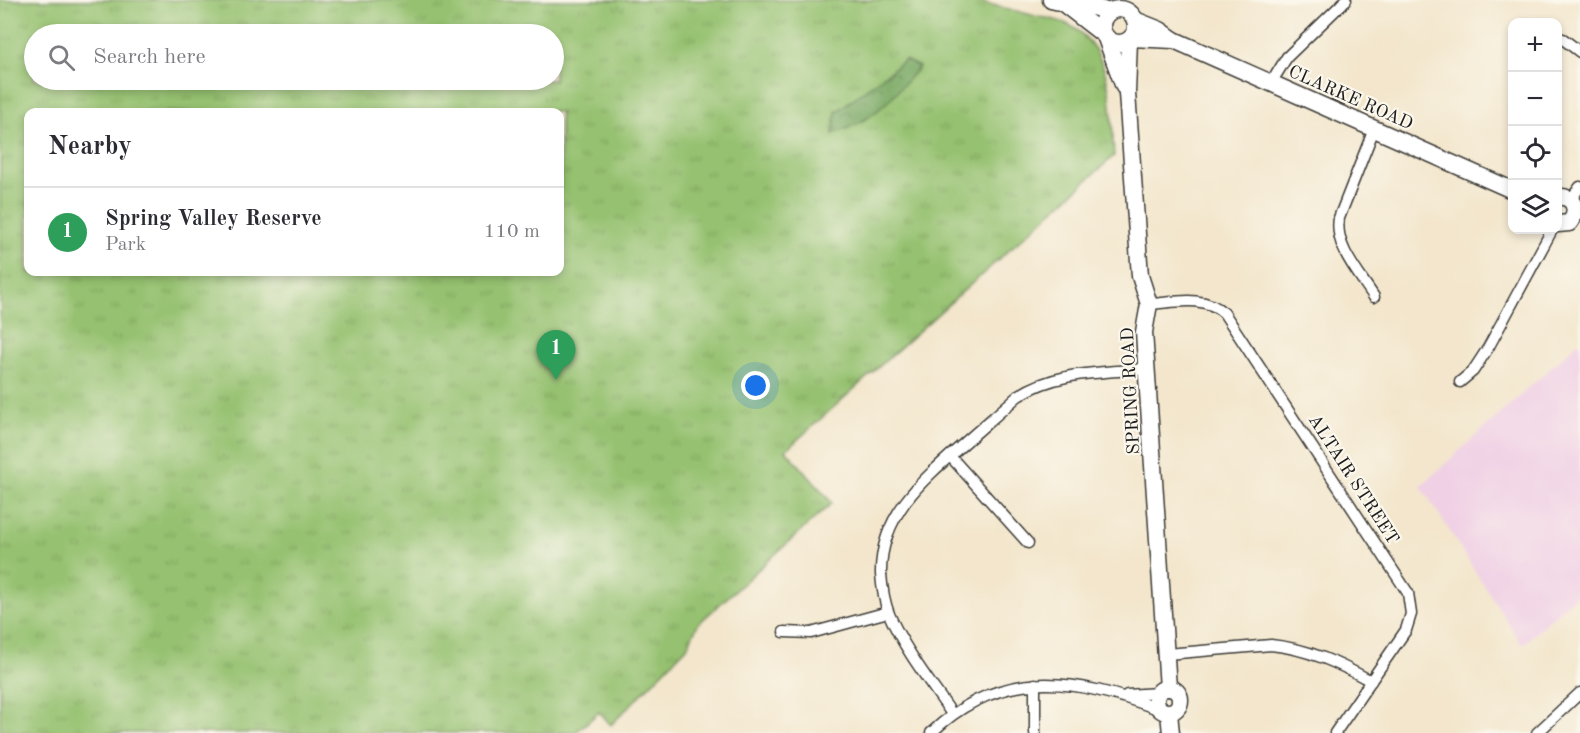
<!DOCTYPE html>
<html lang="en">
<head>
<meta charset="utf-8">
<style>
	:root { --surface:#fff; --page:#f2f2f3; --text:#2b2b33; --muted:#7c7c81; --line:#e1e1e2; --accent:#ea580c }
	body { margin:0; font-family:"Old Standard TT",serif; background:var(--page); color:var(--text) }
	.controls { position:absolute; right:18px; top:18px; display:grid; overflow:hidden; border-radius:12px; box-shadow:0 3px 9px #0003 }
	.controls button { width:54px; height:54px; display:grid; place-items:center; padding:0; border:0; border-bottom:2px solid var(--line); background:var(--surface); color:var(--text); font:30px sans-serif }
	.you { position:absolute; left:756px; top:386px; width:21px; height:21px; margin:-15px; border:4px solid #fff; border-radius:50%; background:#1a73e8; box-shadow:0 0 0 9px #1a73e833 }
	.badge { display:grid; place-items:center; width:39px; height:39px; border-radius:50%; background:var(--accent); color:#fff; font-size:20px; font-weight:700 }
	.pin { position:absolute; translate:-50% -50px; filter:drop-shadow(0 2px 3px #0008) }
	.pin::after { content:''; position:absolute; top:32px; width:21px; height:18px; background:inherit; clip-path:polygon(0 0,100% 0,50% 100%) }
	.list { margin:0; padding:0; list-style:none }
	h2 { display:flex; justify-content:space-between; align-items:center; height:78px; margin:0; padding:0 24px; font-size:26px }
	h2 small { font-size:20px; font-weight:400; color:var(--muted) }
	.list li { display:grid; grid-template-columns:39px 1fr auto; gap:18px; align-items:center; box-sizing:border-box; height:90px; padding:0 24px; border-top:2px solid var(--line) }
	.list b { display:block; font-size:22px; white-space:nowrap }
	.list p { margin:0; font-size:20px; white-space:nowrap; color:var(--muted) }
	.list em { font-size:20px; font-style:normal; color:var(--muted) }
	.icon { flex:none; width:33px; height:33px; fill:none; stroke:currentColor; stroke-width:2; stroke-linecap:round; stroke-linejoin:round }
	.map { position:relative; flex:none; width:1580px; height:733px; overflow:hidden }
	.search { position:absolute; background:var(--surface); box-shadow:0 3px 9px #0003; left:24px; top:24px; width:540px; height:66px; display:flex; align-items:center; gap:15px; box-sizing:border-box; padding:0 21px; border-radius:33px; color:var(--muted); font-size:22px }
	.panel { position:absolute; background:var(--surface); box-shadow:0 3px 9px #0003; left:24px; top:108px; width:540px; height:168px; border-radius:12px }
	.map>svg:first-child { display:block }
	.built { fill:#f0d0e5 }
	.grass { fill:url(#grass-tufts); stroke:#586e46; stroke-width:1.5; fill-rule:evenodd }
	.forest { fill:url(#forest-crowns); stroke:#4a623f; stroke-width:1.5 }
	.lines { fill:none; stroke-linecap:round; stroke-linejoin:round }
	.street-casing { stroke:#3c3a36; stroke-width:13 }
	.secondary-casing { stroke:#3c3a36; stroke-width:19 }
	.street { stroke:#fff; stroke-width:10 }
	.secondary { stroke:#fff; stroke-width:16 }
	.labels { text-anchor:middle; stroke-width:4.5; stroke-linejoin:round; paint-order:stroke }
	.street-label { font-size:18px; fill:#1c1c1c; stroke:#fbf7ec }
</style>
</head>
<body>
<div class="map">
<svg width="1580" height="733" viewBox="0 0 1580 733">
	<defs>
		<pattern id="grass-tufts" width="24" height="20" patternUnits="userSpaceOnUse" patternTransform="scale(1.5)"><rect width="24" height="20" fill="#95c16f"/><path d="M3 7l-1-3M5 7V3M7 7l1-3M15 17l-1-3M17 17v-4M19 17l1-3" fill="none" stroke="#80a560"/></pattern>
		<pattern id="forest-crowns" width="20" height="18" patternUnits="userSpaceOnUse" patternTransform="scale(1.5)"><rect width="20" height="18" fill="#78a762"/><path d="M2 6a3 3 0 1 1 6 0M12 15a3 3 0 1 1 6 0" fill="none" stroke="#628750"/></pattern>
	</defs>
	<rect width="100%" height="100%" fill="#fbf7ec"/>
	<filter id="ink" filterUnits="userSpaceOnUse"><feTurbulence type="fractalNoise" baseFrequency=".0167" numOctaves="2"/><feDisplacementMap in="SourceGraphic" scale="12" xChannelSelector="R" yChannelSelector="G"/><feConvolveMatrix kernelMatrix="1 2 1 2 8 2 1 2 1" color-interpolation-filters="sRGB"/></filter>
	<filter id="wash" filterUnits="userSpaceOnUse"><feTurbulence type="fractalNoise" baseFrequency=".008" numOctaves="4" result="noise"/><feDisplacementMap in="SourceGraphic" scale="24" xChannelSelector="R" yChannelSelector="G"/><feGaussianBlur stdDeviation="1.35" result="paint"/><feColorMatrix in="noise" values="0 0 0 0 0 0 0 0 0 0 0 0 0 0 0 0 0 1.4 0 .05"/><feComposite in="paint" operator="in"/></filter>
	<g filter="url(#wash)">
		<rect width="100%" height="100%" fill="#f3e6cc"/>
		<path class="built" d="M1580,341V592L1522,645L1421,486Z"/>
		<path class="grass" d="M0,0H972C993,5 1014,10 1035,16C1045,18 1057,19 1067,24C1115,47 1111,112 1114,156L786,450L832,503L698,624L687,647L611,725L599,712L575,733H0ZM34,34H554V80H34ZM28,112H560V272H28Z"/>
		<path class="forest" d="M905,60L919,67C891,99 876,120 833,134L836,112Z"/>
	</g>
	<g filter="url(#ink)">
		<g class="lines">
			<g class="street-casing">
				<g id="street">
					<path d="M1563,39L1580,52"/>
					<path d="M1271,83L1287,57L1346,0"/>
					<path d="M1571,199L1580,187"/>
					<path d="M1374,297C1359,273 1334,247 1339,218L1374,129"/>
					<path d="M1149,304C1173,303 1203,294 1224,313L1408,593L1411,614L1406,630L1335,733"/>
					<path d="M1460,382L1473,371L1488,348L1552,230"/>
					<path d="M950,456L1028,543"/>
					<path d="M784,632L811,633L888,612"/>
					<path d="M1167,654L1271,645C1309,649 1338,663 1371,681"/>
					<path d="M1127,695L1158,693"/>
					<path d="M952,714C930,682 904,649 889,614C884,601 882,587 881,574C880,517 920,482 960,447C979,430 999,413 1018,396C1056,371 1102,373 1146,369"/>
					<path d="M931,733C1001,666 1075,678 1158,709"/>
					<path d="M1035,733V684"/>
					<path d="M1537,733L1580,693"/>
				</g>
			</g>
			<g class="secondary-casing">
				<g id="secondary">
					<path d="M1051,0C1070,5 1090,4 1109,12"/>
					<path d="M1064,4L1104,35"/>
					<circle cx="1119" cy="26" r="17"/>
					<path d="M1135,20L1160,30L1174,40L1512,190"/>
					<path d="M1106,38L1124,87"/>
					<path d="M1131,38L1174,40"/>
					<path d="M1129,40L1127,93L1140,276L1149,304L1144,332L1168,688"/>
					<path d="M1558,197C1574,195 1580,212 1569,223L1558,224"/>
					<circle cx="1168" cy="700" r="12"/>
					<path d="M1169,713L1171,733"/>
				</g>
			</g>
			<use href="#street" class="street"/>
			<use href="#secondary" class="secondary"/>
		</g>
	</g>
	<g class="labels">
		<g class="street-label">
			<text transform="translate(1351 97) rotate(24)" y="6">CLARKE ROAD</text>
			<text transform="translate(1130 391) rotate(-93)" y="6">SPRING ROAD</text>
			<text transform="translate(1354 479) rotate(57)" y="6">ALTAIR STREET</text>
		</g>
	</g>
</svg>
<div class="controls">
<button>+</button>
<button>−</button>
<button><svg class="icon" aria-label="locate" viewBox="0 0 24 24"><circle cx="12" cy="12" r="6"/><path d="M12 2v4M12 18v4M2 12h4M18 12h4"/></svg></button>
<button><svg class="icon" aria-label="layers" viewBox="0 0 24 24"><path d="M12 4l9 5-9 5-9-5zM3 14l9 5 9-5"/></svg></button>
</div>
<div class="you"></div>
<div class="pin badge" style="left:556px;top:380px;background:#2e9e5b">1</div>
<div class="search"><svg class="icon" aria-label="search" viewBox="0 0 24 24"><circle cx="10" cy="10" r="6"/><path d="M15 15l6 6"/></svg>Search here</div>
<section class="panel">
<h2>Nearby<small></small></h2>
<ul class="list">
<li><span class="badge" style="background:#2e9e5b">1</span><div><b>Spring Valley Reserve</b><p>Park</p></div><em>110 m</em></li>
</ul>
</section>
</div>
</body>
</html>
